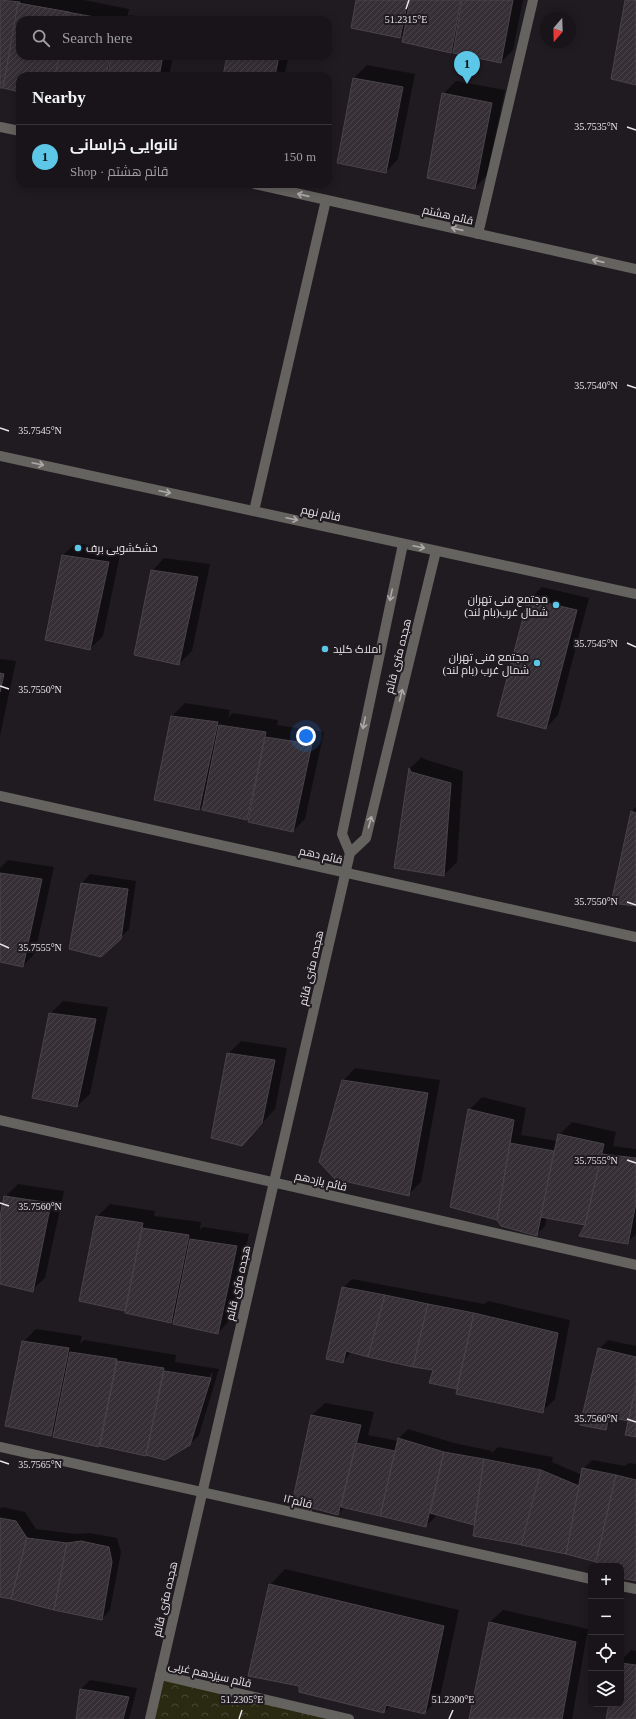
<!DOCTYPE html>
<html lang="en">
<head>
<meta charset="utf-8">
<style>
	:root { --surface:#181419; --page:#211d22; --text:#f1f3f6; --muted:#9f9ea2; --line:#363338; --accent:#5dc7e8 }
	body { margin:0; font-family:"Times New Roman",Cairo,serif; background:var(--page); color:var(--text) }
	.controls { position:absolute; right:12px; bottom:12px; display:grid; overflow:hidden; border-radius:8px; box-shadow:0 2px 10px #0003 }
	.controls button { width:36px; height:36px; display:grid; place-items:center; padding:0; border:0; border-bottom:1px solid var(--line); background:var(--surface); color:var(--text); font:20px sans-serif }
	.compass { position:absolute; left:540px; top:12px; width:36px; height:36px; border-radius:50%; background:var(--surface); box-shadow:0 2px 10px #0003; rotate:199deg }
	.you { position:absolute; left:306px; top:736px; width:14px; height:14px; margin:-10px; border:3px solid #fff; border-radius:50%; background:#1a73e8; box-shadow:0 0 0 6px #1a73e833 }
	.badge { display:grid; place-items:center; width:26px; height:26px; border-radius:50%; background:var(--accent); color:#111; font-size:13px; font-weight:700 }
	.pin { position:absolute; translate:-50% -33px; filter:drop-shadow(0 1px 2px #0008) }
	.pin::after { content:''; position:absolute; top:21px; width:14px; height:12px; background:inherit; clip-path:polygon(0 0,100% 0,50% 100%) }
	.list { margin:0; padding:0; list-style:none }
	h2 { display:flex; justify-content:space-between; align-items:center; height:52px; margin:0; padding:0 16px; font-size:17px }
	h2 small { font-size:13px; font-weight:400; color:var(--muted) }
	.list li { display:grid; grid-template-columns:26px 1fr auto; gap:12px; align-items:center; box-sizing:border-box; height:64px; padding:0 16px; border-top:1px solid var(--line) }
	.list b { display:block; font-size:15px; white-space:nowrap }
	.list p { margin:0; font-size:13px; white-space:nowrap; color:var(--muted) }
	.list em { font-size:13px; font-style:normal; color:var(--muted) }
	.icon { flex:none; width:22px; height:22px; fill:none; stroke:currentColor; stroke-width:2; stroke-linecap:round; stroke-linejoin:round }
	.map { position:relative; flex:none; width:636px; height:1719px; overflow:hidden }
	.search { position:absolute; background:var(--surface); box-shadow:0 2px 10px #0003; left:16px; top:16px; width:316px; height:44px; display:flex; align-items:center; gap:10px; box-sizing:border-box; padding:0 14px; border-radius:12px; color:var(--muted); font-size:15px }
	.panel { position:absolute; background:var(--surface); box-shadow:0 2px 10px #0003; left:16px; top:72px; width:316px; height:116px; border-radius:12px }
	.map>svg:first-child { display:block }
	.forest { fill:url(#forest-crowns) }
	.shadow { fill:#0007; fill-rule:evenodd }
	.building { fill:url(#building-hatch); stroke:#49434a }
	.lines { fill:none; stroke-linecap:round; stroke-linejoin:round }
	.minor { stroke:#65635f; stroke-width:10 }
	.tertiary { stroke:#65635f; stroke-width:10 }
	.oneway { stroke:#aeaaab }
	.ticks { fill:none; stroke:#e9e5e9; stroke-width:1.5 }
	.poi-dot { fill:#5dc7e8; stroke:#201b21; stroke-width:1.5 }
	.labels { text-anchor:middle; stroke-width:4; stroke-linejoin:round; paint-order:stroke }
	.street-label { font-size:11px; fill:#e9e5e9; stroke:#201b21 }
	.poi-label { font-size:11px; fill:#e9e5e9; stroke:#201b21; text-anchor:start }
	.ticks-label { font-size:10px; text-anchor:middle; fill:#e9e5e9; stroke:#201b21; stroke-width:4; stroke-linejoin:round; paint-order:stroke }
</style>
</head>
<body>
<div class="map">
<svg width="636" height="1719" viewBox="0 0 636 1719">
	<defs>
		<pattern id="forest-crowns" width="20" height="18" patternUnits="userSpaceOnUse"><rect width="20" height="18" fill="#292a11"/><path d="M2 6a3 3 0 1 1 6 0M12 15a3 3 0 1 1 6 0" fill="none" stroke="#484934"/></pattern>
		<pattern id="building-hatch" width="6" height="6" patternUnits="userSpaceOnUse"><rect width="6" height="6" fill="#363036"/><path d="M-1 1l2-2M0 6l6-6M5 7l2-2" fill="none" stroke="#494449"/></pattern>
	</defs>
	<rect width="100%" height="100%" fill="#201b21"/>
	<path class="forest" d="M160,1675L349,1719H155Z"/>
	<g class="shadow">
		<path d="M0,0H84L129,9L127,18L130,15L159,20H20V56H173L169,76H20V90L0,86Z"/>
		<path d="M357,0H523L513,50L501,62L455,47L450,52L405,32L400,37Z"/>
		<path d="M228,56H289L284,76H224Z"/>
		<path d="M367,65L415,74L398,159L386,172L339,162L354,78Z"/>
		<path d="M456,81L505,90L487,175L475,188L443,94Z"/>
		<path d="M76,543L121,550L103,636L90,649L63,555Z"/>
		<path d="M164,558L210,564L192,651L179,664L152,571Z"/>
		<path d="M542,587L589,598L558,715L546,728L529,600Z"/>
		<path d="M0,659L16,661L0,736Z"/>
		<path d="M185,703L230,710L228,717L233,713L278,720L277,725L324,732L305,819L293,831L203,810L204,804L199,809L155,799L172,716Z"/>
		<path d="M422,757L424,759L463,771L457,862L444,875L395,867L409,769Z"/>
		<path d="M636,807V905L631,812Z"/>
		<path d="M8,860L54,867L35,953L23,966L0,961V868Z"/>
		<path d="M90,874L136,881L129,929L120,938L82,883Z"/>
		<path d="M63,1001L108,1007L90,1094L77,1106L50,1014Z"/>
		<path d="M241,1041L287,1048L275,1109L242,1145L228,1054Z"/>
		<path d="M355,1068L440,1080L421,1182L408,1195L343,1081Z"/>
		<path d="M482,1097L526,1108L521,1135L557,1141L559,1135L572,1122L616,1132L613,1146L636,1149V1234L627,1243L586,1224L547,1217L545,1226L536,1235L469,1110Z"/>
		<path d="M18,1184L64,1191L45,1278L32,1290L0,1283V1223L5,1197Z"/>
		<path d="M110,1204L155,1211L154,1216L201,1222L200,1230L203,1227L249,1234L230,1320L218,1333L175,1317L171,1322L80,1300L97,1217Z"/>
		<path d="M352,1279L484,1304L488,1301L570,1320L555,1399L542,1412L430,1382L434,1370L352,1351L343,1362V1288Z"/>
		<path d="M36,1329L82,1336L80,1344L84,1340L176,1355L175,1362L219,1369L199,1435L190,1444L102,1442L98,1446L55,1430L50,1435L23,1342ZM211,1373H213L192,1441H190Z"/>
		<path d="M608,1340L636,1346V1436L629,1420L615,1417L606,1428L599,1349Z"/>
		<path d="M325,1403L374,1412L368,1435L398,1441L399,1438L408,1429L454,1443L492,1451L491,1454L498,1447L553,1457L552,1462L582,1475L583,1469L592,1460L625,1466L629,1463L636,1464V1580L621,1577V1566H595L597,1561L476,1522L474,1524L436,1514L435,1517L426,1526L345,1507L338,1514L314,1507L311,1511L312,1415Z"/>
		<path d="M2,1507L25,1512L36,1529L76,1534L90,1533L117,1538L121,1552L110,1610L102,1619L0,1596V1509Z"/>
		<path d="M285,1569L459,1610L440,1697L425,1713L391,1705L384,1712L300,1685L270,1585Z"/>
		<path d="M503,1610L588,1629L572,1719H470L490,1622Z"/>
		<path d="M631,1650L636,1651V1719H607L610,1704H621V1660Z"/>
		<path d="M90,1680L137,1688L129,1719H77L81,1689Z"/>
	</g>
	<g class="building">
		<path d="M0,0L20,2L3,88H0Z"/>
		<path d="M356,0H408L400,38L351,28Z"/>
		<path d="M410,0H461L451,53L402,42Z"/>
		<path d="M462,0H513L501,63L453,53Z"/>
		<path d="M625,0H636V85L611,79Z"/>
		<path d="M18,3L69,12L67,20H20V56H60L56,76H20V92L3,88Z"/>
		<path d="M67,12L111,20H65Z"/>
		<path d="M59,56H110L106,76H55Z"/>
		<path d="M111,56H163L159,76H108Z"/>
		<path d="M227,56H279L275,76H223Z"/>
		<path d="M353,78L403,87L386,173L337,163Z"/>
		<path d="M442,93L492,103L475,189L427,178Z"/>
		<path d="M62,555L109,562L90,650L45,640Z"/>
		<path d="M151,570L198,577L179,665L134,655Z"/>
		<path d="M528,599L577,610L546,729L497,716Z"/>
		<path d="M0,673L4,674L0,692Z"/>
		<path d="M171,716L218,722L199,810L154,800Z"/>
		<path d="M219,725L266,732L247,820L202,810Z"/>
		<path d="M265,737L312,744L293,832L248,822Z"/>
		<path d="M409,768L411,772L451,783L444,876L394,868Z"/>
		<path d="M631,811L636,813V906L611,903Z"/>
		<path d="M0,873L42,879L23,967L0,962Z"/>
		<path d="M81,883L128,889L121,939L101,957L69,949Z"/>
		<path d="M49,1013L96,1019L77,1107L32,1098Z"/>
		<path d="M227,1053L275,1060L262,1123L242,1146L211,1138Z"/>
		<path d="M342,1080L428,1093L409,1196L335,1179L319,1162Z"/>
		<path d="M468,1109L514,1120L497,1220L450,1207Z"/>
		<path d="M558,1134L604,1144L585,1225L540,1217Z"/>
		<path d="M510,1143L554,1151L537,1236L501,1226L497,1220Z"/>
		<path d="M602,1154L636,1158V1203L628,1244L579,1236L585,1225Z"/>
		<path d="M4,1196L51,1203L33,1292L0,1284V1217Z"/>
		<path d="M96,1216L143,1223L125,1311L79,1301Z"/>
		<path d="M142,1228L189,1235L171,1323L125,1313Z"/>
		<path d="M190,1239L237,1246L218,1334L173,1324Z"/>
		<path d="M342,1287L385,1295L368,1357L346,1351L343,1363L326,1359Z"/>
		<path d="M385,1295L428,1304L413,1367L368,1357Z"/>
		<path d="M428,1304L474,1313L457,1389L429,1383L433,1370L413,1367Z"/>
		<path d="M474,1313L558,1333L543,1413L456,1394Z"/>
		<path d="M22,1341L69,1348L51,1436L5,1426Z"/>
		<path d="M598,1348L636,1357V1387L628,1421L609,1417L606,1430L580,1425Z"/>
		<path d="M70,1352L117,1359L99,1447L53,1437Z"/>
		<path d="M117,1361L164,1368L146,1456L100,1446Z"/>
		<path d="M164,1371L211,1378L190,1445L165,1460L146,1455Z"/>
		<path d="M636,1387V1437L625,1435Z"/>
		<path d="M311,1415L361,1425L338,1515L312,1508L311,1512L291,1508Z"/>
		<path d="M398,1438L444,1452L426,1527L380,1516Z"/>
		<path d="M356,1443L395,1451L380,1516L341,1507Z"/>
		<path d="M444,1452L484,1459L474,1525L430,1513Z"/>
		<path d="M484,1459L541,1470L523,1545L473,1536Z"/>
		<path d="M582,1468L616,1475L596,1562L566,1554Z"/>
		<path d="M541,1470L579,1486L566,1554L521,1545Z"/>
		<path d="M616,1475L636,1480V1581L621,1578V1566H595Z"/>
		<path d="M0,1518L16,1521L27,1538L11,1599L0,1597Z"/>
		<path d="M27,1538L67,1543L54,1610L11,1599Z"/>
		<path d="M81,1541L109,1547L112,1562L102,1620L54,1610L67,1543Z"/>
		<path d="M269,1584L444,1626L425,1714L386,1705L384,1713L299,1692V1686L248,1676Z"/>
		<path d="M489,1622L576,1642L562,1719H469Z"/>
		<path d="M621,1663L636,1665V1719H606L609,1704H621Z"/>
		<path d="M80,1689L129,1697L123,1719H76Z"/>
	</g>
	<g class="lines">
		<g class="minor">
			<path d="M0,127L20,131"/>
			<path d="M255,184L636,269"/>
			<path d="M478,234L533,0"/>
			<path d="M0,456L636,594"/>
			<path d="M254,511L326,200"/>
			<path d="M0,796L636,937"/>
			<path d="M0,1120L636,1265"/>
			<path d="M0,1447L591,1579"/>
			<path d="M621,1586L636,1589"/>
			<path d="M160,1675L349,1719"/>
		</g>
		<g class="tertiary">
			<path d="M350,853L342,834L403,544"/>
			<path d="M150,1719L350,853L366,838L436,551"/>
		</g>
	</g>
	<defs><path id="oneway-shaft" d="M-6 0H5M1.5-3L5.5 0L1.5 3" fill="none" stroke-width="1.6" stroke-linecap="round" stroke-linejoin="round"/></defs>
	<g class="oneway">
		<use href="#oneway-shaft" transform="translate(303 195) rotate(-167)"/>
		<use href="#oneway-shaft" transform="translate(457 229) rotate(-167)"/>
		<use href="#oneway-shaft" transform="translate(598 261) rotate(-167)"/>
		<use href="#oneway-shaft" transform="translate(38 464) rotate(12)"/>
		<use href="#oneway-shaft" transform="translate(165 492) rotate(12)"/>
		<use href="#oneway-shaft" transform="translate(292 519) rotate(12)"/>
		<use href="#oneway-shaft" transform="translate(419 547) rotate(12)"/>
		<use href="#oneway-shaft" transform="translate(391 595) rotate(102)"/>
		<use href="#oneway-shaft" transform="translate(401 695) rotate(-76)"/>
		<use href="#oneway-shaft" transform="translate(364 723) rotate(102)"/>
		<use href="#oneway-shaft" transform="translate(370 822) rotate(-75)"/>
	</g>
	<path class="ticks" d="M406,9L409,0M627,127L636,130M627,385L636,388M0,428L9,431M627,643L636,647M0,686L9,689M627,902L636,905M0,944L9,948M627,1160L636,1163M0,1203L9,1206M627,1419L636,1422M0,1461L9,1464M239,1719L242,1710M449,1719L453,1710"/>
	<g class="poi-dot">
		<circle cx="78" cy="548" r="4"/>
		<circle cx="556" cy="605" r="4"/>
		<circle cx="325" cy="649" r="4"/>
		<circle cx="537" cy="663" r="4"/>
	</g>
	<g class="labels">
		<g class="street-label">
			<text transform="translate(448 215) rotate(13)" y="4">قائم هشتم</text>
			<text transform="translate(321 513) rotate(12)" y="4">قائم نهم</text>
			<text transform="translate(398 656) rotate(-76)" y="4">هجده متری قائم</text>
			<text transform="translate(321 855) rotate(13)" y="4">قائم دهم</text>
			<text transform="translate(311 968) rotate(-77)" y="4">هجده متری قائم</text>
			<text transform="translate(321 1181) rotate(13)" y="4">قائم یازدهم</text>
			<text transform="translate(238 1283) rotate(-77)" y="4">هجده متری قائم</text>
			<text transform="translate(298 1501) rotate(13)" y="4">قائم۱۲</text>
			<text transform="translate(165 1599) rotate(-77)" y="4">هجده متری قائم</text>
			<text transform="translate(210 1674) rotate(13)" y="4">قائم سیزدهم غربی</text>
		</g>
		<g class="poi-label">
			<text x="86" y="552">خشکشویی برف</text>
			<text x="548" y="603" text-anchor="end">مجتمع فنی تهران<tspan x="548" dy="13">شمال غرب(بام لند)</tspan></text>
			<text x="333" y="653">املاک کلید</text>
			<text x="529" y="661" text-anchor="end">مجتمع فنی تهران<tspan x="529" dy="13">شمال غرب (بام لند)</tspan></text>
		</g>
	</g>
	<g class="ticks-label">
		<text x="406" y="23">51.2315°E</text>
		<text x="596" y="130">35.7535°N</text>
		<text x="596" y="389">35.7540°N</text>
		<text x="40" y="434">35.7545°N</text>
		<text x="596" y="647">35.7545°N</text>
		<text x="40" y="693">35.7550°N</text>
		<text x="596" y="905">35.7550°N</text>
		<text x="40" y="951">35.7555°N</text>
		<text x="596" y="1164">35.7555°N</text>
		<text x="40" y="1210">35.7560°N</text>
		<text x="596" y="1422">35.7560°N</text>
		<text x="40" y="1468">35.7565°N</text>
		<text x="242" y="1703">51.2305°E</text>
		<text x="453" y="1703">51.2300°E</text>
	</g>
</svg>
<div class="controls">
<button>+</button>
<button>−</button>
<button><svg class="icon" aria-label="locate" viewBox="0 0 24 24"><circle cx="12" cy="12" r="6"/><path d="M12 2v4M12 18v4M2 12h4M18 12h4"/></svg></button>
<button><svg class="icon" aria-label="layers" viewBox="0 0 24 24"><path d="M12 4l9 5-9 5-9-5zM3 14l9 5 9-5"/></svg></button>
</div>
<svg class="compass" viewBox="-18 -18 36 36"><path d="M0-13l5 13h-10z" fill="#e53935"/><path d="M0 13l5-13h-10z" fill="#9f9ea2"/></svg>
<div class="you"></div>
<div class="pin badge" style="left:467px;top:84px">1</div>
<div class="search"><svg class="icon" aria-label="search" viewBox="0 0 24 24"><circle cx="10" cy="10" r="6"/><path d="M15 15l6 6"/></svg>Search here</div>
<section class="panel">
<h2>Nearby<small></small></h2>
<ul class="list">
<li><span class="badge">1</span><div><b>نانوایی خراسانی</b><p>Shop · قائم هشتم</p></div><em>150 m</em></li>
</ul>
</section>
</div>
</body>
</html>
